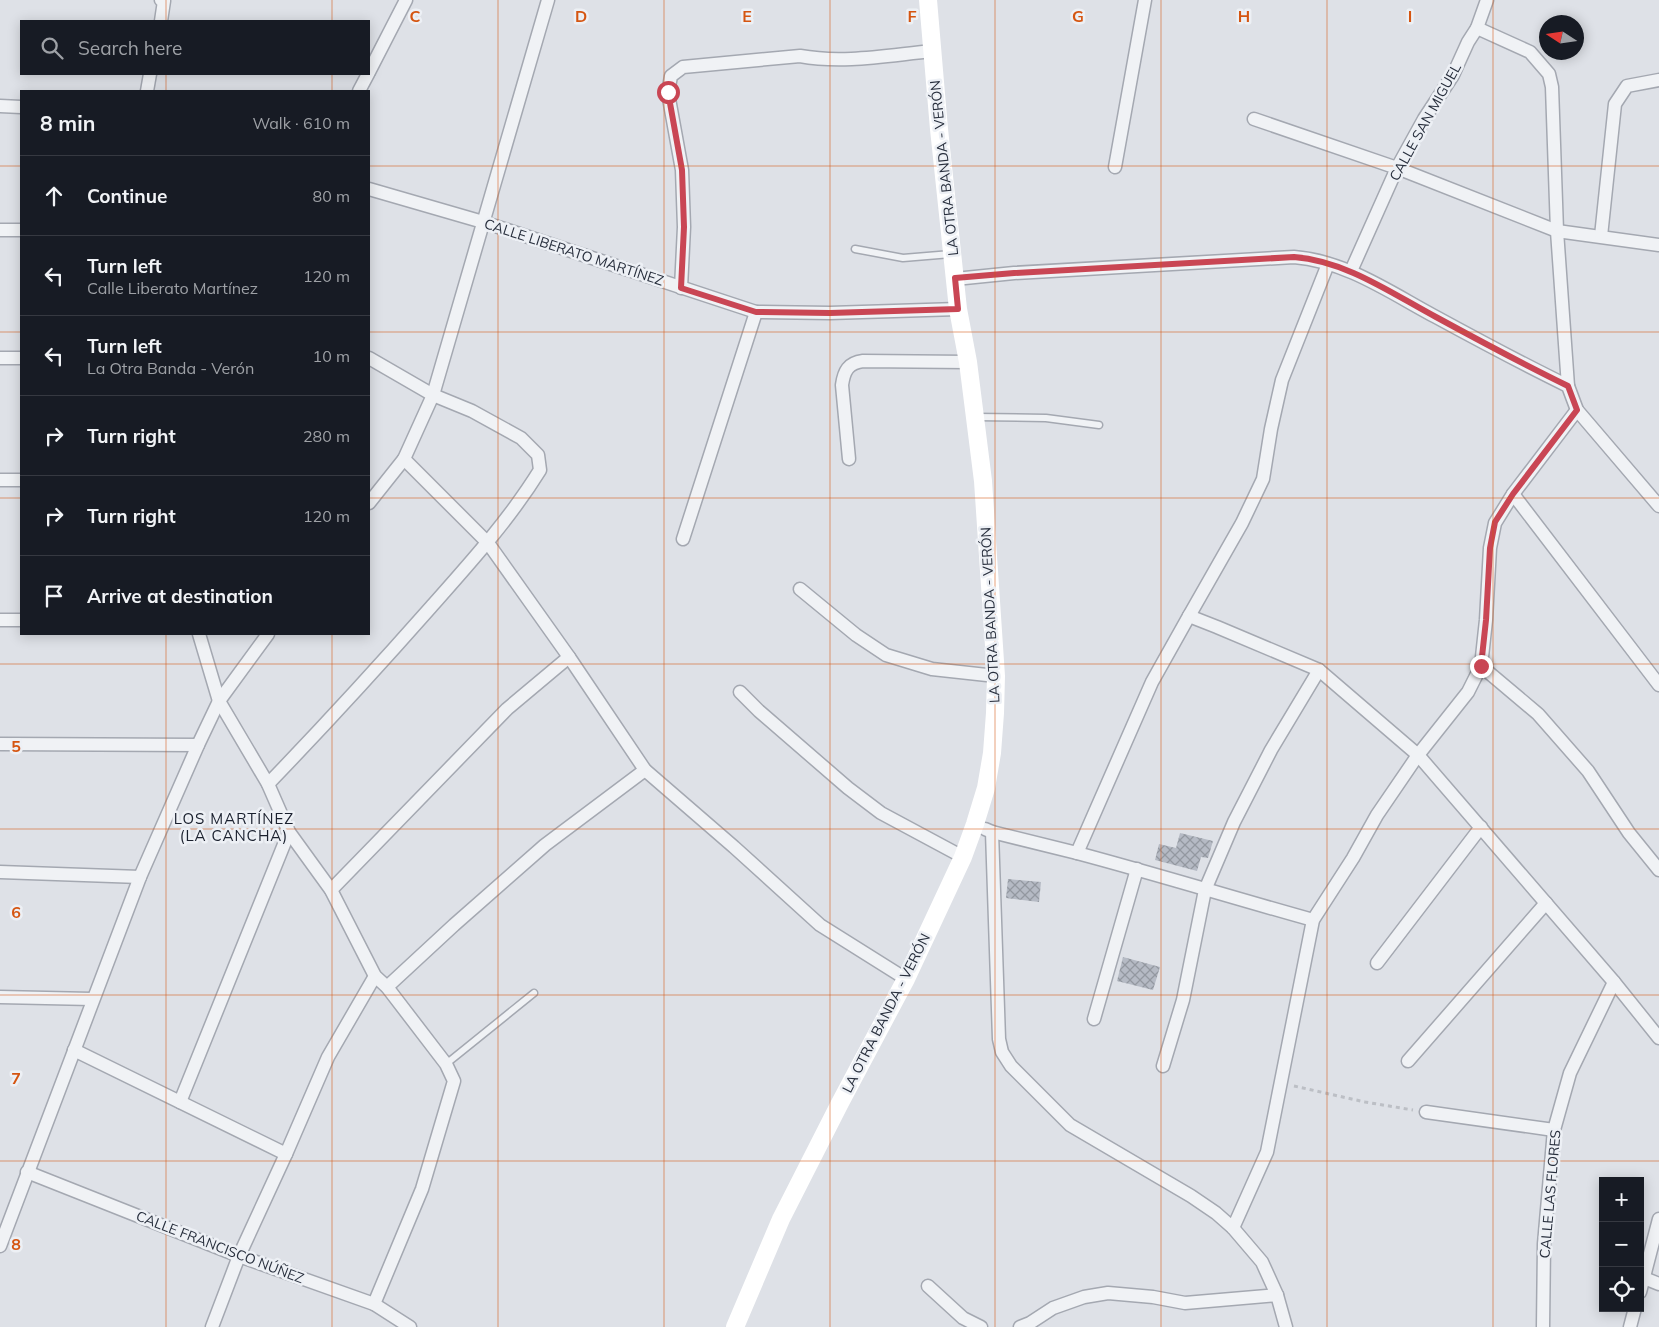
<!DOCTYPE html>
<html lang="en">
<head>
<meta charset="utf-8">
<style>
	:root { --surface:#171b24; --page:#20242c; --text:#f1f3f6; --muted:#9ea1a6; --line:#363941 }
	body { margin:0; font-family:Mulish,sans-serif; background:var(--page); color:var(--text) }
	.controls { position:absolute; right:15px; bottom:15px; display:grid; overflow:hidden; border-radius:0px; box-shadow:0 2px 12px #0003 }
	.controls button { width:45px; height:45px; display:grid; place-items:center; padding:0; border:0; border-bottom:1px solid var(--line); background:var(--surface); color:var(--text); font:25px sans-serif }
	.compass { position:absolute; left:1539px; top:15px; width:45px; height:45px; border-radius:50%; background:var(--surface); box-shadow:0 2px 12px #0003; rotate:282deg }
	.stop { position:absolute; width:15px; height:15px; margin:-11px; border:4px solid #c94654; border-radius:50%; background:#fff }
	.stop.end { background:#c94654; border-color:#fff; box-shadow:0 1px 5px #0008 }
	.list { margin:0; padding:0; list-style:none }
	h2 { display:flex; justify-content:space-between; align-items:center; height:65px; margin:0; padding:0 20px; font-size:21px }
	h2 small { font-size:16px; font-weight:400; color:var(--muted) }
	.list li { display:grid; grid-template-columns:32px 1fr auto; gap:15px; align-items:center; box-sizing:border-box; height:80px; padding:0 20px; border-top:1px solid var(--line) }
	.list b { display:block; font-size:19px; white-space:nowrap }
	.list p { margin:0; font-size:16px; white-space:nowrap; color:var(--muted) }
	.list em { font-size:16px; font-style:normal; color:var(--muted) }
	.icon { flex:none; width:28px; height:28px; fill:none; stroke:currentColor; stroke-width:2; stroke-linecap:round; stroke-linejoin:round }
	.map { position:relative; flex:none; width:1659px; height:1327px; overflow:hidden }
	.search { position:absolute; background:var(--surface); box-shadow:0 2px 12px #0003; left:20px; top:20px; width:350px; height:55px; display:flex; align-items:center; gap:12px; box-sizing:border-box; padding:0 18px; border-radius:0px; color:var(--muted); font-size:19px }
	.panel { position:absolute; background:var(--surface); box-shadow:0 2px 12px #0003; left:20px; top:90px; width:350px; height:545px; border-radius:0px }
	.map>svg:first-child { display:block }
	.building { fill:url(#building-cross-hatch) }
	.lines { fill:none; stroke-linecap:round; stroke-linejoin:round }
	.service-casing { stroke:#a4a8b1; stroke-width:9 }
	.minor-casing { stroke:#a4a8b1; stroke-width:15 }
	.path { stroke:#bcbfc5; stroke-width:3; stroke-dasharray:4 4; stroke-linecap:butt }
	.service { stroke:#f0f2f5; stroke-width:6 }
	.minor { stroke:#f0f2f5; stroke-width:12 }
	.secondary { stroke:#fff; stroke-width:18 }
	.route { stroke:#c94654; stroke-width:6 }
	.grid { fill:none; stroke:#d55511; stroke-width:1; stroke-opacity:0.55 }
	.labels { text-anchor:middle; stroke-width:5; stroke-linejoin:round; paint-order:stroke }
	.street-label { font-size:14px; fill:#282f3d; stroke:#edf0f5 }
	.neighbourhood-label { font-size:15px; letter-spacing:1px; fill:#1a202e; stroke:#edf0f5 }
	.grid-label { font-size:16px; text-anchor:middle; font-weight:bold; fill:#d55511; stroke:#edf0f5; stroke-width:5; stroke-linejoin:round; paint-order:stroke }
</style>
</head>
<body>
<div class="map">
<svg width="1659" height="1327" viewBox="0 0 1659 1327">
	<defs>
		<pattern id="building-cross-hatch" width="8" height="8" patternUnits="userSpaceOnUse" patternTransform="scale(1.25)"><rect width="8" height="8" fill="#b5bac4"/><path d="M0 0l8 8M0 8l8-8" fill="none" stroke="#9398a0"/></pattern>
	</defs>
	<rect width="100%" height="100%" fill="#dee1e7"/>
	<g class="building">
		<path d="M1180,833L1213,841L1208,858L1201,857L1197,871L1155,860L1159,844L1176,848Z"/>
		<path d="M1008,879L1041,882L1039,902L1006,898Z"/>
		<path d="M1123,957L1160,967L1153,990L1117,981Z"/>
	</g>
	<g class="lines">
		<g class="service-casing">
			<g id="service">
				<path d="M855,249L903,258L951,254"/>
				<path d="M975,417L1046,418L1099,425"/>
				<path d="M446,1064L534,993"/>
			</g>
		</g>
		<g class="minor-casing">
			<g id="minor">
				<path d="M548,0L433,395L404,459L488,543L569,657L645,770L734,847L820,925L906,979"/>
				<path d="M161,21L164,1L161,0"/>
				<path d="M1477,28L1530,52L1549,74L1552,87L1557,231L1568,386"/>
				<path d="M369,72L406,0"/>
				<path d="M147,91L150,74"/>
				<path d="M359,91L368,74"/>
				<path d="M0,106L21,107"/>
				<path d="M1254,119L1397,168L1557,231L1659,245"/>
				<path d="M1115,167L1145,0"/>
				<path d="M369,189L483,222L756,312L830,313L958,309"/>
				<path d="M0,230H21"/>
				<path d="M1601,236L1615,104L1627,86L1659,80"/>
				<path d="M1351,271L1397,168L1424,119L1453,75L1468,42L1477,28L1487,0"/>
				<path d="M955,279L1014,273L1294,257C1346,261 1391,293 1436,317C1480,341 1523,364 1568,386L1577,410L1659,506"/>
				<path d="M681,288L684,227L682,170L668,93L671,76L683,67L800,56C844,64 889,55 933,51"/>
				<path d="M0,358H21"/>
				<path d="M849,459L842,385C844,371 848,363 863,361L968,362"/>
				<path d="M0,480H21"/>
				<path d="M1513,494L1659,685"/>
				<path d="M369,503L404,459"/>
				<path d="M683,539L756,312"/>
				<path d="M800,589L856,635L886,655L932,669L996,676"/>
				<path d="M1189,616L1242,523L1263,479L1271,429L1282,380L1328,264"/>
				<path d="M0,620H21"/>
				<path d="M199,634L219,701L268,784L289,832L331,890L375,976L387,987L446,1064L454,1081L422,1189L374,1304"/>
				<path d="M1481,666L1538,714L1588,771L1629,833L1659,870"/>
				<path d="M740,692L759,711L848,788L881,813L963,857"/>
				<path d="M0,744L198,745"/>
				<path d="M268,784C324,726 378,667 431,607C470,563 509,520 540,470L538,455L521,438L472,411L433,395L369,358"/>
				<path d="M985,829L992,832L999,1039L1002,1052L1011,1066L1070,1125L1191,1196L1216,1213L1233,1228L1262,1262L1277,1295L1286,1327"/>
				<path d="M992,832L1077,853L1152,682L1189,616L1217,627L1319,670L1418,755L1614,982L1659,1038"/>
				<path d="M1077,853C1156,874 1234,898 1313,920"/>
				<path d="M0,872L140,877"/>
				<path d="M331,890L507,709L569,657"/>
				<path d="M1377,963L1481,827"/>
				<path d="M387,987L454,925L545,845L645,770"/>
				<path d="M0,997L92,999"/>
				<path d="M1094,1019L1137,869"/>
				<path d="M74,1050L286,1154"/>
				<path d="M1408,1061L1546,903"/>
				<path d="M1163,1066L1183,1000L1205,890L1234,822L1271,750L1319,670"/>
				<path d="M180,1102L289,832"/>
				<path d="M1426,1112L1554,1130"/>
				<path d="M27,1172L239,1256L374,1304L410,1327"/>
				<path d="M1233,1228L1267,1152L1313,920L1353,858L1377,815L1418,755L1468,692L1481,666L1486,620L1490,548L1495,523L1513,494L1577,410"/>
				<path d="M0,1246L140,877L198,745L219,701L268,634"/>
				<path d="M1644,1278L1659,1284"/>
				<path d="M928,1286L963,1318L981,1327"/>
				<path d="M1640,1292L1659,1219"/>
				<path d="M212,1327L239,1256L286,1154L328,1057L375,976"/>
				<path d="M1020,1327L1030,1323L1053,1308L1084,1297L1108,1293L1153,1297L1185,1303L1277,1295"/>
				<path d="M1543,1327L1544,1244L1554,1130L1570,1073L1614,982"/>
				<path d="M1630,1327L1635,1308"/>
			</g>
		</g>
		<path class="path" d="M1294,1086L1365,1102L1413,1110"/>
		<use href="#service" class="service"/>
		<use href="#minor" class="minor"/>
		<path class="secondary" d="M735,1327L781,1219L840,1103L906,979L963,857L975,824L986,788L992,753L995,713L996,676L983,481L968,362L958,309L939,129L928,0"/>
	</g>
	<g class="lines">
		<path class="route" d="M668,92L682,170L684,227L681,288L756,312L830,313L958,309L955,278L1014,273L1294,257C1346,261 1391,293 1436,317C1480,341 1523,364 1568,386L1577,410L1513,494L1495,522L1490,548L1486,620L1481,666"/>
	</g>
	<path class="grid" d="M166,0V21M332,0V21M498,0V1327M664,0V1327M830,0V1327M995,0V1327M1161,0V1327M1327,0V1327M1493,0V1327M166,74V91M332,74V91M0,166H21M369,166H1659M0,332H21M369,332H1659M0,498H21M369,498H1659M166,634V1327M332,634V1327M0,664H1659M0,829H1659M0,995H1659M0,1161H1659"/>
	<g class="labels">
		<g class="street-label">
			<text transform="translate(1425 122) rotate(-61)" y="5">CALLE SAN MIGUEL</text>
			<text transform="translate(944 168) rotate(-96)" y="5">LA OTRA BANDA - VERÓN</text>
			<text transform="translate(574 252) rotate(18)" y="5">CALLE LIBERATO MARTÍNEZ</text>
			<text transform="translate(990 615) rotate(-93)" y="5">LA OTRA BANDA - VERÓN</text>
			<text transform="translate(886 1013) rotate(-63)" y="5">LA OTRA BANDA - VERÓN</text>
			<text transform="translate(1550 1194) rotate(-85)" y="5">CALLE LAS FLORES</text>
			<text transform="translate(220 1247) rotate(21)" y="5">CALLE FRANCISCO NÚÑEZ</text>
		</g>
		<g class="neighbourhood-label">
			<text x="234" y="824">LOS MARTÍNEZ<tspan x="234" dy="17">(LA CANCHA)</tspan></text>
		</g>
	</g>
	<g class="grid-label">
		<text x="415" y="22">C</text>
		<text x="581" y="22">D</text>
		<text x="747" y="22">E</text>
		<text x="912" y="22">F</text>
		<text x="1078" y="22">G</text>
		<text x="1244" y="22">H</text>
		<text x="1410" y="22">I</text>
		<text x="16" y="752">5</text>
		<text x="16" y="918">6</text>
		<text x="16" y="1084">7</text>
		<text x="16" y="1250">8</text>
	</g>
</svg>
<div class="controls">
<button>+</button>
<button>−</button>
<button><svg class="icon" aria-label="locate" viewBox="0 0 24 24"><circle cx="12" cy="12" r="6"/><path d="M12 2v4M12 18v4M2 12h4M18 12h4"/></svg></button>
</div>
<svg class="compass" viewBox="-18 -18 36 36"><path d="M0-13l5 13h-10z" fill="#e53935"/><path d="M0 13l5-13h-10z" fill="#9ea1a6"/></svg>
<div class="stop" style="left:668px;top:92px"></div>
<div class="stop end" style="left:1481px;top:666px"></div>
<div class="search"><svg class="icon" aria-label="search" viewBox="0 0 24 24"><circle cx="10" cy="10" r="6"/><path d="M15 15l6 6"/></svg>Search here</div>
<section class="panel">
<h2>8 min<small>Walk · 610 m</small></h2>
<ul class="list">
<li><svg class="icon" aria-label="ahead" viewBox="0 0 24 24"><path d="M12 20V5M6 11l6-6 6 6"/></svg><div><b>Continue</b></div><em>80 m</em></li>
<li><svg class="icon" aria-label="left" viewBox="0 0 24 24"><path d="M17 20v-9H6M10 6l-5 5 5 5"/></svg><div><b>Turn left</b><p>Calle Liberato Martínez</p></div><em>120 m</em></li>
<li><svg class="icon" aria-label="left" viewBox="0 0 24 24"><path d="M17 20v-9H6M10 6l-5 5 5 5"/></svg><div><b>Turn left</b><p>La Otra Banda - Verón</p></div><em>10 m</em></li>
<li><svg class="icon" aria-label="right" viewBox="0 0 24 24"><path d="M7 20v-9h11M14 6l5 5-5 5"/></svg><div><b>Turn right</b></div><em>280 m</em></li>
<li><svg class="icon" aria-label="right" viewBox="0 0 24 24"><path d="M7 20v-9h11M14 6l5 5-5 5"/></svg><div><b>Turn right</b></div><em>120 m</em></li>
<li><svg class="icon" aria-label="arrive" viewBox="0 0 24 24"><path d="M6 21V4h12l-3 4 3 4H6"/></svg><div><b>Arrive at destination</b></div></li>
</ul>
</section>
</div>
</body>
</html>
